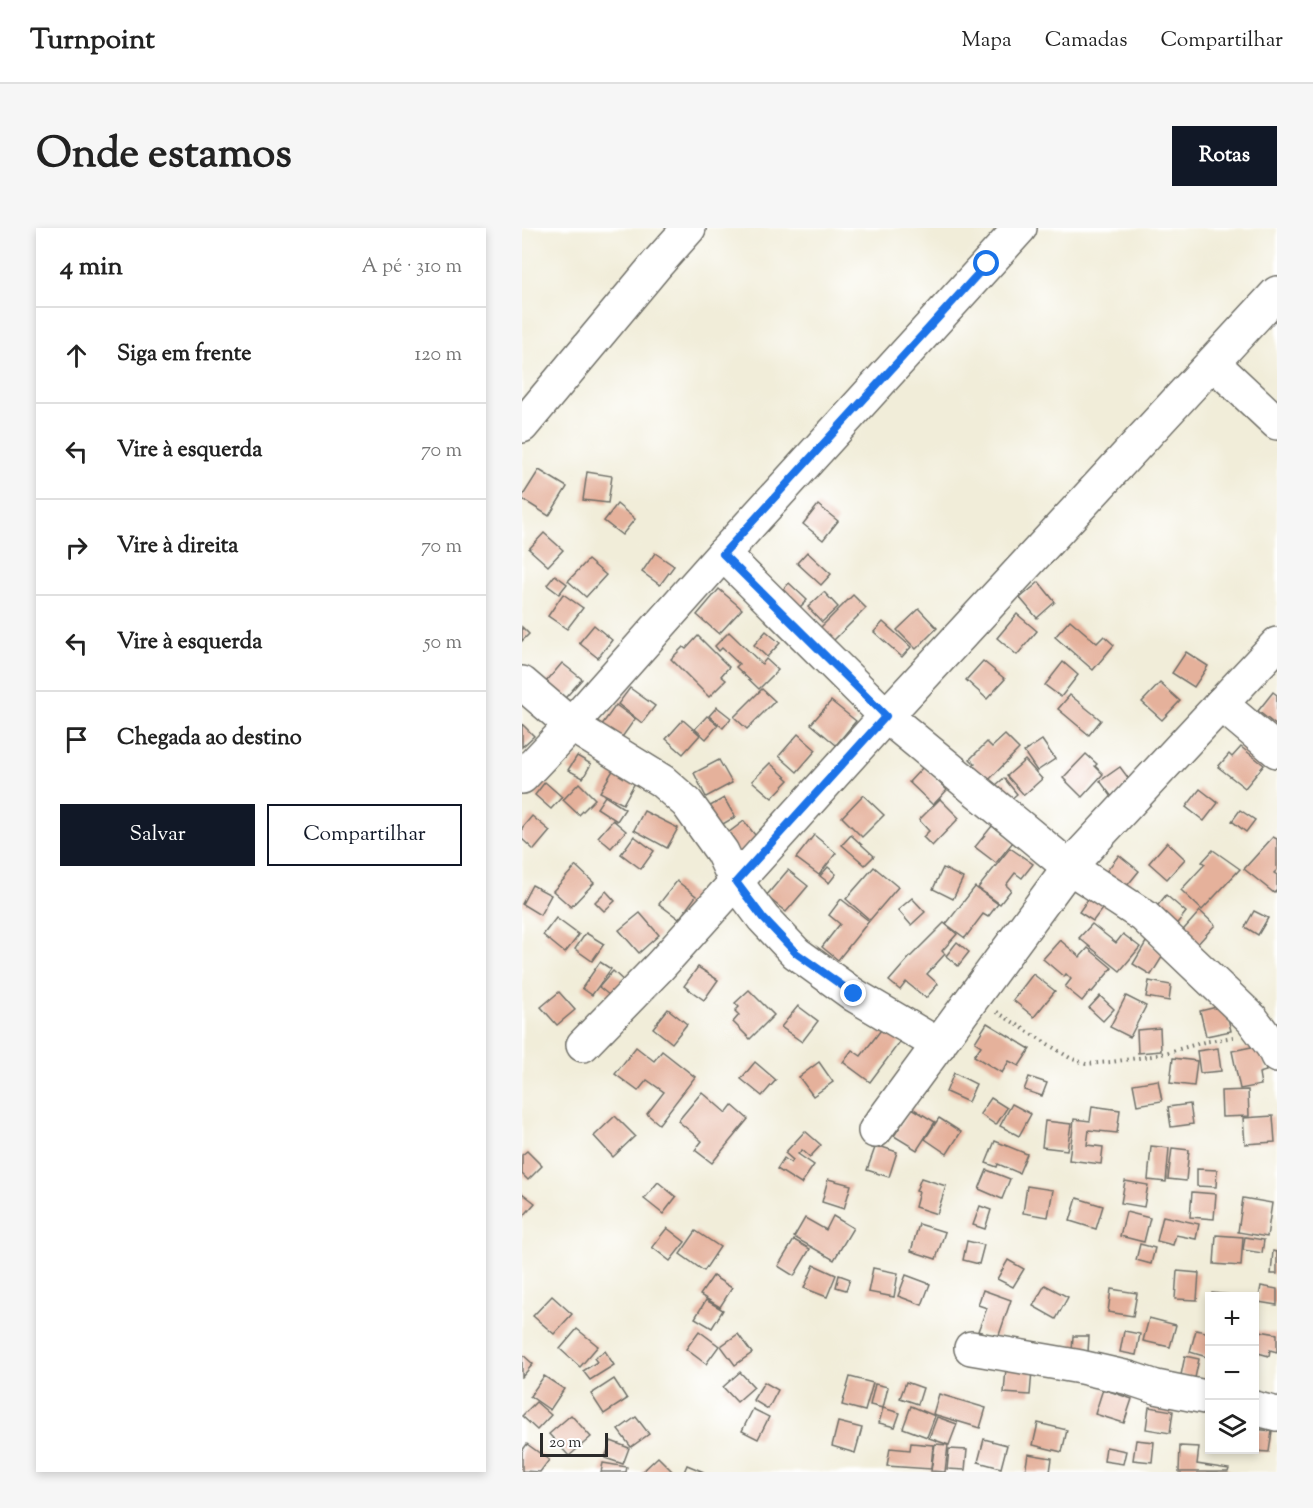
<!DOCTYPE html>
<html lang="pt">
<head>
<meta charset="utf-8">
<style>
	:root { --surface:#fff; --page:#f6f6f6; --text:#222; --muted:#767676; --line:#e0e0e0; --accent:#111827 }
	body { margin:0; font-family:"Sorts Mill Goudy",serif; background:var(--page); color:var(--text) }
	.controls { position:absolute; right:18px; bottom:18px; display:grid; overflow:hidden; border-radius:0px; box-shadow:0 3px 9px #0003 }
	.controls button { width:54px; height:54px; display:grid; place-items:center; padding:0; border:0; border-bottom:2px solid var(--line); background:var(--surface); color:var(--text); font:30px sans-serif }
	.scale { position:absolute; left:18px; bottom:15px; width:68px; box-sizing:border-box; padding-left:6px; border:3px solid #2b2b2b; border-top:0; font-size:16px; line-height:21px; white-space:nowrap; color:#2b2b2b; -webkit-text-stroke:4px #fff; paint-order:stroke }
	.stop { position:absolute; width:18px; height:18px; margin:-14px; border:4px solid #1a73e8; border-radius:50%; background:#fff }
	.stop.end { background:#1a73e8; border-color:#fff; box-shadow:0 2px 6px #0008 }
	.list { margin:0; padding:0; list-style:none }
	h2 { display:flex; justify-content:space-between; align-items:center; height:78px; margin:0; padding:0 24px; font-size:26px }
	h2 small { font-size:20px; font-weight:400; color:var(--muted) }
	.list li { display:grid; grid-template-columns:39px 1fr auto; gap:18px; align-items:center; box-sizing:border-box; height:96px; padding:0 24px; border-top:2px solid var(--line) }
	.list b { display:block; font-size:22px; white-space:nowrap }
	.list em { font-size:20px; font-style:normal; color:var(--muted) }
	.actions { display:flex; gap:12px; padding:18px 24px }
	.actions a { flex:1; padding:14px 0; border:2px solid var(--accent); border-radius:0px; text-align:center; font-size:21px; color:var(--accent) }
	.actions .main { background:var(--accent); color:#fff }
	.icon { flex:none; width:33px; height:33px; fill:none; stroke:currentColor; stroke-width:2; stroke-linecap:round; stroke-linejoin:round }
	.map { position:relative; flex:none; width:755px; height:1244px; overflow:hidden; border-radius:0px }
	header { display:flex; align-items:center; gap:36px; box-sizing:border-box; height:84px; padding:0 30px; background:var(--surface); border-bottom:2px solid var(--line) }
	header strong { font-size:28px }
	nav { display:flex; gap:33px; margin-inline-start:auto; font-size:21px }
	.intro { display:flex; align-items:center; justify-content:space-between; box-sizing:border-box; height:144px; padding:0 36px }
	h1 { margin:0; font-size:42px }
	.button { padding:15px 27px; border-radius:0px; background:var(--accent); color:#fff; font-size:21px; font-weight:700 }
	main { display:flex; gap:36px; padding:0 36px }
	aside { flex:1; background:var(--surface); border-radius:0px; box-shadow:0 3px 9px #0003 }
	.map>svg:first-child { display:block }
	.building { fill:#e5b19b }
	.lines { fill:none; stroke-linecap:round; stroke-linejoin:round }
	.minor-casing { stroke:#706f68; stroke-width:36 }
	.path { stroke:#706f68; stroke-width:4; stroke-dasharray:1.5 4.5; stroke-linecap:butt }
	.minor { stroke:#fff; stroke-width:33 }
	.route { stroke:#1a73e8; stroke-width:8 }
</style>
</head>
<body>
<header>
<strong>Turnpoint</strong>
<nav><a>Mapa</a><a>Camadas</a><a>Compartilhar</a></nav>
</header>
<div class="intro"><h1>Onde estamos</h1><a class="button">Rotas</a></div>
<main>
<aside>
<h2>4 min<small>A pé · 310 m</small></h2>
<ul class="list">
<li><svg class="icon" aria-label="ahead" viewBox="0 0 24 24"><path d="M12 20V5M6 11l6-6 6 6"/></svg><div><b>Siga em frente</b></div><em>120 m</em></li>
<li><svg class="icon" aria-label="left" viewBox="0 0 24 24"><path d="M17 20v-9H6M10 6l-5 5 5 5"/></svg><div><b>Vire à esquerda</b></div><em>70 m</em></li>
<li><svg class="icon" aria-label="right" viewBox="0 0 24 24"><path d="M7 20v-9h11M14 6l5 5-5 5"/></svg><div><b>Vire à direita</b></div><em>70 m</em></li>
<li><svg class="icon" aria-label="left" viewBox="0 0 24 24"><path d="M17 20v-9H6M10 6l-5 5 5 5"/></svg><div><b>Vire à esquerda</b></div><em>50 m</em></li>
<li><svg class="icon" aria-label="arrive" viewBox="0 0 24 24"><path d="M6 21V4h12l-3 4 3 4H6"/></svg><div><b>Chegada ao destino</b></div></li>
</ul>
<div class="actions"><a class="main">Salvar</a><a>Compartilhar</a></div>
</aside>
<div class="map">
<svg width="755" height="1244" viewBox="0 0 755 1244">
	<rect width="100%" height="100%" fill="#fff"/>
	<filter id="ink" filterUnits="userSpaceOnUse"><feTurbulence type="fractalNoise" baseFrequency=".0167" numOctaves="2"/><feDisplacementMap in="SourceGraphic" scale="12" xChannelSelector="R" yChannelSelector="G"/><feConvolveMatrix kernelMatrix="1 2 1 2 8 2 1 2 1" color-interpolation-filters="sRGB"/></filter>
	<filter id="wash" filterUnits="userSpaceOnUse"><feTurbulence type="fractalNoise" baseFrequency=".008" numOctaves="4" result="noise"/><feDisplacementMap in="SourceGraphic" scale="24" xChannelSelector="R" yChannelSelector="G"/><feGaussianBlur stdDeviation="1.35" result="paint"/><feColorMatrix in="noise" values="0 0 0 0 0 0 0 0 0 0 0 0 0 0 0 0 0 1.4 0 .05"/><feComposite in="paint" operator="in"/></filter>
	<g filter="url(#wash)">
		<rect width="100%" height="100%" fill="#f1edd9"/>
		<g id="blocks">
			<g class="building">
				<path d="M17,242L45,259L27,288L0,271V269Z"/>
				<path d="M65,244L90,248L86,275L61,272Z"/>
				<path d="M95,276L113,291L100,307L82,293Z"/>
				<path d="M296,277L316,293L301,312L281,296Z"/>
				<path d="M22,305L41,322L26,338L7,321Z"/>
				<path d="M285,324L309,346L299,357L275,335Z"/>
				<path d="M133,325L152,338L138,357L120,344Z"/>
				<path d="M66,332L84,347L64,369L46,353Z"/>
				<path d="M33,347L45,356L37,366L25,357Z"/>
				<path d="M517,354L533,374L515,390L498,370Z"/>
				<path d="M267,355L285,372L274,383L256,367Z"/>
				<path d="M197,361L220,381L197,406L175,387Z"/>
				<path d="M302,364L316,379L300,394L286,379Z"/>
				<path d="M41,366L61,380L45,401L26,388Z"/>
				<path d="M331,367L344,380L306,418L293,405Z"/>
				<path d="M397,381L415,400L394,421L375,402Z"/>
				<path d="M495,386L515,403L495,427L475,410Z"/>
				<path d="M548,392L575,415L582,408L592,417L571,442L533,409Z"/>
				<path d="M361,394L389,419L380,429L352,404Z"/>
				<path d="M72,397L90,412L76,430L57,415Z"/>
				<path d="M0,399L7,406L0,413Z"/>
				<path d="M244,403L258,415L245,429L232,417Z"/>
				<path d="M207,404L240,436L244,431L256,442L237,461L214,439L217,436L200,420L197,423L193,418Z"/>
				<path d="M176,408L207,439L199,448L204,452L187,469L149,431L161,419L164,421Z"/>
				<path d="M664,424L686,438L672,459L650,445Z"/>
				<path d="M461,433L483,451L465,471L444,452Z"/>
				<path d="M541,434L556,447L539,469L523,457Z"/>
				<path d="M40,435L60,451L37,477L18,461Z"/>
				<path d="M638,455L658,473L640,492L620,474Z"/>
				<path d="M108,460L133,478L120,495L96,476Z"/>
				<path d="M240,461L253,473L225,501L212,489Z"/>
				<path d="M751,464L755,467V498L736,483Z"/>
				<path d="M548,467L579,492L567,507L536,481Z"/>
				<path d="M309,473L334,493L314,517L289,496Z"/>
				<path d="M94,477L113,491L93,519L74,505Z"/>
				<path d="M195,479L209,490L201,500L187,488Z"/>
				<path d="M185,488L196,497L184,511L173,501Z"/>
				<path d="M161,492L178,507L161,526L144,511Z"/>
				<path d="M0,496L12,508L0,519Z"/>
				<path d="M276,506L294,522L275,544L257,528Z"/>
				<path d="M483,507L497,521L462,557L447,542L453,536L448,531L465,514L470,519Z"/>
				<path d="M520,512L533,531L515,543L502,524Z"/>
				<path d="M719,519L742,537L723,560L696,539L707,526L710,529Z"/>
				<path d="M564,526L575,536L573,538L581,546L560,569L541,550Z"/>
				<path d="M55,528L69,536L61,550L46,542Z"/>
				<path d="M197,532L210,555L184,569L172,545Z"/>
				<path d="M503,532L520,551L502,567L485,548Z"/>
				<path d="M248,535L267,552L250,570L230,553Z"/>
				<path d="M93,539L115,551L101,576L78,564Z"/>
				<path d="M401,539L425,562L411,577L387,554Z"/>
				<path d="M598,539L610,555L590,569L578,553Z"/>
				<path d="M482,550L495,566L480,579L466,564Z"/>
				<path d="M23,554L40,569L29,581L13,567Z"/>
				<path d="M57,555L73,571L57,587L41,572Z"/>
				<path d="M678,561L696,575L682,593L664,579Z"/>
				<path d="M341,567L362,587L340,609L320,589Z"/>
				<path d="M83,568L103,581L95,593L75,580Z"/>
				<path d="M202,570L213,589L194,600L183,581Z"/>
				<path d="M418,571L437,590L410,618L401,609L407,603L397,592Z"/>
				<path d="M718,582L733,592L724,604L710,593Z"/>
				<path d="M122,583L156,600L145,620L112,602Z"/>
				<path d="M10,588L28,603L12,622L0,611V600Z"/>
				<path d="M91,592L104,603L89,620L76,609Z"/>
				<path d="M222,593L237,612L216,627L202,608Z"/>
				<path d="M470,598L491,614L474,635L453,619Z"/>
				<path d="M292,607L314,625L297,647L274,630Z"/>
				<path d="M329,607L352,628L343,637L320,617Z"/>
				<path d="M112,608L132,623L119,641L99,626Z"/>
				<path d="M751,609L755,611V642L752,645L755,647V662L752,665L722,641Z"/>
				<path d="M645,614L663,631L645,651L627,635Z"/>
				<path d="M488,620L511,636L500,650L493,645L484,657L489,662L478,676L456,660Z"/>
				<path d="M691,622L718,641L680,682L659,662L683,636L680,634Z"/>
				<path d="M597,627L617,643L600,664L580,649Z"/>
				<path d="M54,638L72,655L49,679L31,663Z"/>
				<path d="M306,639L314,646L307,655L298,648Z"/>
				<path d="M352,639L376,659L348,692L324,671Z"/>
				<path d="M421,640L441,650L431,671L411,661Z"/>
				<path d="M266,642L286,658L264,684L244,668Z"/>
				<path d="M155,653L174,668L157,691L137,676Z"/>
				<path d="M10,657L29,667L18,687L0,676Z"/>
				<path d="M453,659L476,676L466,689L461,686L443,710L424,696Z"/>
				<path d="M84,663L93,673L82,683L73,674Z"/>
				<path d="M569,667L583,677L571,693L557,684Z"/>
				<path d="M644,667L664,684L649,703L629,686Z"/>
				<path d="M390,670L403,684L389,697L376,682Z"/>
				<path d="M319,671L347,693L316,732L300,719L318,696L307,687Z"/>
				<path d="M678,683L693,697L662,731L647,718Z"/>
				<path d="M732,683L746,690L736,707L723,699Z"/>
				<path d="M118,685L137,707L117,725L97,702Z"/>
				<path d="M34,690L57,707L43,725L21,707Z"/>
				<path d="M422,695L435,706L420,723L423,726L405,746L416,756L404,770L384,754L378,762L367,753L387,730Z"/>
				<path d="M570,696L594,715L601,706L618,719L598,743L557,710Z"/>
				<path d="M64,705L82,716L70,733L53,721Z"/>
				<path d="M538,712L558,729L566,720L590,740L570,764L568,763L560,773L543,759L549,751L544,746L542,749L521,731Z"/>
				<path d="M435,714L447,724L436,738L424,728Z"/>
				<path d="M624,714L642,726L629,747L611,736Z"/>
				<path d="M78,734L89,741L70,767L60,760Z"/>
				<path d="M176,739L196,752L182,772L162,758Z"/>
				<path d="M91,743L105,756L92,771L77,759Z"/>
				<path d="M511,746L533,763L512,789L491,772Z"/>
				<path d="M627,753L649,757L647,773L624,769Z"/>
				<path d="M227,762L252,787L228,811L211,794L217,787L213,783L217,779L213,775Z"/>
				<path d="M37,764L53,782L35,797L19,779Z"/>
				<path d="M578,768L592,781L581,793L567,780Z"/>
				<path d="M604,768L624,778L608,809L588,799Z"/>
				<path d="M703,777L709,803L684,808L678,783Z"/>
				<path d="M276,778L296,793L280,814L259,799Z"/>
				<path d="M146,781L165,796L150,815L131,800Z"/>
				<path d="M465,795L508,821L497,838L487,833L480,845L452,828L459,818L453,814Z"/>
				<path d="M362,798L380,811L348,854L321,834L330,822L339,828Z"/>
				<path d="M638,800L639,823L616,825L615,802Z"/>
				<path d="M739,817L744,843L737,845L739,857L718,861L710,823Z"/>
				<path d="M114,819L132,833L140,823L173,849L137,896L125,886L142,864L125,852L116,863L93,846Z"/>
				<path d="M696,820L699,843L678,845L675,823Z"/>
				<path d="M651,830L675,833L672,858L648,855Z"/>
				<path d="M233,834L254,852L240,868L219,851Z"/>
				<path d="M297,834L311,854L291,868L277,849Z"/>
				<path d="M432,845L454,856L446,874L424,864Z"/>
				<path d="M507,849L525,855L520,868L502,862Z"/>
				<path d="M636,852L640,873L615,877L611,856Z"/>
				<path d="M726,862L727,888L700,889L699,863Z"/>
				<path d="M180,864L204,885L210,877L226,891L190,935L173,922L180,913L156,893Z"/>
				<path d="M469,870L485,880L474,897L458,886Z"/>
				<path d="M490,876L509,886L497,908L478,898Z"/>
				<path d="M668,876L671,896L649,899L646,879Z"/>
				<path d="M570,878L598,882L595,905L567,902L565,917L581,919L579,936L547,932L552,891L568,893Z"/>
				<path d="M390,880L413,894L395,922L372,908Z"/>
				<path d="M93,888L113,908L91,929L72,908Z"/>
				<path d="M751,888L753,914L723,916L721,890Z"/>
				<path d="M417,890L439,904L425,926L403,911Z"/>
				<path d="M523,893L549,896L545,922L520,919Z"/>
				<path d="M283,903L299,917L288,929L280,922L276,926L292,937L279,956L255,941L262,930L269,935L271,932L263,925Z"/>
				<path d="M473,913L505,926L497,945L476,936L475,939L464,935Z"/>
				<path d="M354,917L375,924L367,949L345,942Z"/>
				<path d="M629,918L647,920L644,954L626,952Z"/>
				<path d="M650,920L667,922L664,953L646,951Z"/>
				<path d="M5,923L20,938L6,952L0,946V927Z"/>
				<path d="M675,941L695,942L694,959L675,958Z"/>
				<path d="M465,942L488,951L480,971L457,961Z"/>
				<path d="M399,950L424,958L415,986L393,979L397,964L394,963Z"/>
				<path d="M306,951L329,957L322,981L300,974Z"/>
				<path d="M603,953L626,957L622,979L599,975Z"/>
				<path d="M136,954L154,969L141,986L122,971Z"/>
				<path d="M505,958L531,962L526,989L501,985Z"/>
				<path d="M670,964L694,966L692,991L668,989Z"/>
				<path d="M0,965L13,975L0,990Z"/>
				<path d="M555,970L581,978L574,1001L548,993Z"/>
				<path d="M721,970L750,975L745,1009L716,1004Z"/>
				<path d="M458,978L469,982L463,1001L451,997Z"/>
				<path d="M604,984L628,990L622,1014L598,1008Z"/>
				<path d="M311,988L331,1000L312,1032L272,1009L283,990L304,1002Z"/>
				<path d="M641,988L677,996L674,1011L654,1007L651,1017L635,1013Z"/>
				<path d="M397,996L423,1004L414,1031L389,1023Z"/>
				<path d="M145,1000L163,1014L148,1033L130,1019Z"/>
				<path d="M174,1003L198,1019L182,1043L158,1026Z"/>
				<path d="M694,1007L721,1009L719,1038L692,1036Z"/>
				<path d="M723,1009L742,1012L740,1025L721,1022Z"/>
				<path d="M272,1012L288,1021L272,1048L256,1038Z"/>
				<path d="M445,1013L462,1017L457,1036L441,1032Z"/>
				<path d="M618,1016L633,1020L629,1036L614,1032Z"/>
				<path d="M751,1023L755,1024V1046H749Z"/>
				<path d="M486,1032L502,1041L491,1059L475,1051Z"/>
				<path d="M292,1037L314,1047L305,1069L282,1060Z"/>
				<path d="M351,1040L376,1045L372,1069L346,1064Z"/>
				<path d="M655,1043L677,1045L675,1072L653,1071Z"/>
				<path d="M317,1047L328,1051L324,1062L314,1059Z"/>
				<path d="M384,1047L408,1056L400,1077L376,1068Z"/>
				<path d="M191,1048L210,1060L198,1079L178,1067Z"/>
				<path d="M523,1057L546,1069L534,1091L511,1078Z"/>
				<path d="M739,1058L755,1061V1077L736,1074Z"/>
				<path d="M589,1061L615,1065L611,1088L586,1084Z"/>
				<path d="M461,1062L489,1072L476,1110L456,1103L465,1080L456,1077Z"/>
				<path d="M690,1065L709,1067V1068H690Z"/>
				<path d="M30,1068L50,1086L32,1106L11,1088Z"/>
				<path d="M184,1072L201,1082L190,1100L173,1090Z"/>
				<path d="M627,1090L654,1097L648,1119L621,1113Z"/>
				<path d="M55,1101L76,1118L58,1139L38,1121Z"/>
				<path d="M674,1102L688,1105V1130L668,1124Z"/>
				<path d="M732,1102L755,1106V1124L748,1122L747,1128L736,1125L735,1132H732Z"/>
				<path d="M177,1103L197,1118L184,1136L164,1121Z"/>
				<path d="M602,1103L618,1106L614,1127L598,1124Z"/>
				<path d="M216,1106L230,1125L213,1137L199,1118Z"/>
				<path d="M551,1108H567L566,1124H550Z"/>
				<path d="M83,1123L92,1137L68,1152L61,1143L75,1134L72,1130Z"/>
				<path d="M0,1126L11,1136L0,1149Z"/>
				<path d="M663,1128L677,1131L673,1150L659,1147Z"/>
				<path d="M686,1135H688V1158L681,1157Z"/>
				<path d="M484,1140L510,1142L508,1167L482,1165Z"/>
				<path d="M218,1144L232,1159L215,1174L201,1159Z"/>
				<path d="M22,1148L42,1161L28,1182L8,1168Z"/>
				<path d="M328,1149L351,1155L343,1183L320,1177Z"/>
				<path d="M92,1151L105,1171L82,1186L69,1166Z"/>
				<path d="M242,1154L256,1162L246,1181L231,1172Z"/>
				<path d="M384,1154L401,1160L396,1176L378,1170Z"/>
				<path d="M353,1156L366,1159L361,1180L348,1177Z"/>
				<path d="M581,1161L610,1171L602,1195L573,1186Z"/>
				<path d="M417,1166L464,1180L458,1200L411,1186Z"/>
				<path d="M14,1174L29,1187L15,1202L0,1188Z"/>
				<path d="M389,1178L413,1188L405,1209L381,1200Z"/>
				<path d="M627,1179L651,1183L648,1205L624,1201Z"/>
				<path d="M361,1180L378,1185L373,1199L357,1195Z"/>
				<path d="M231,1181L247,1189L236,1211L220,1203Z"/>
				<path d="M49,1187L69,1209L47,1228L27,1206Z"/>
				<path d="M114,1189L127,1206L109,1219L96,1202Z"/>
				<path d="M415,1189L435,1196L427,1217L407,1210Z"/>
				<path d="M316,1194L340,1200L333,1225L310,1218Z"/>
				<path d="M516,1195L545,1202L540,1224L511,1217Z"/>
				<path d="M732,1201L750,1203L747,1224L732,1223Z"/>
				<path d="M462,1211L485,1217L479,1240L456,1234Z"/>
				<path d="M614,1212L632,1214L630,1234L611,1232Z"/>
				<path d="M89,1213L107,1220L101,1236L83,1230Z"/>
				<path d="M389,1215L411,1217L409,1241L365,1238L368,1220L388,1222Z"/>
				<path d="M5,1216L27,1232L18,1244L0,1243V1223Z"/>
				<path d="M413,1216L426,1217L423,1244L409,1243Z"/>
				<path d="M658,1218L677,1219L675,1236L707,1241L706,1244H657Z"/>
				<path d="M584,1219L604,1223L601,1236L582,1233Z"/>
				<path d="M427,1221L445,1222L443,1242L425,1241Z"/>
				<path d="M506,1226L530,1230L528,1244H503Z"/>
				<path d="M136,1229L151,1244H120Z"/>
				<path d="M81,1235L105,1239L104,1244H79Z"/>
				<path d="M165,1237L182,1244H162Z"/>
			</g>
		</g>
	</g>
	<g filter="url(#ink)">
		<use href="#blocks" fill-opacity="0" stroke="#706f68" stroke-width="1.5"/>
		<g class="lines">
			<g class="minor-casing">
				<g id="minor">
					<path d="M691,135L755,195"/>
					<path d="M0,198L135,36L167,0"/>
					<path d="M201,326L364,488L547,639L622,688L730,791L751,819L755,828"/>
					<path d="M0,455L49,497L140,553L165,575L200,624L214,654L241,690L274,725L332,767L417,817"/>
					<path d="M699,476L755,523"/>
					<path d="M0,549L49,497L201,326L498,0"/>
					<path d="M61,817L138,738L364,488L755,65"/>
					<path d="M353,903L547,639L755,416"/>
					<path d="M449,1120L559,1139L607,1150L634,1159L688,1170"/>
					<path d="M732,1180L755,1186"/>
				</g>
			</g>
			<path class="path" d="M475,784L548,830L564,836L589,834L636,827L682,814L711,809"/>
			<use href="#minor" class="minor"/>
		</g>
	</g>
	<g class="lines" filter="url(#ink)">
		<path class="route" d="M332,766L274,725L241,690L214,654L364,488L201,326L465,36"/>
	</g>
</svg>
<div class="controls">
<button>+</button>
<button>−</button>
<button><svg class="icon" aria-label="layers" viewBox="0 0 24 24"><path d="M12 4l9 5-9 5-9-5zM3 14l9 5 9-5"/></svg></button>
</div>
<div class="scale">20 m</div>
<div class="stop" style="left:465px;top:36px"></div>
<div class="stop end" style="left:332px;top:766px"></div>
</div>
</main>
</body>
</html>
